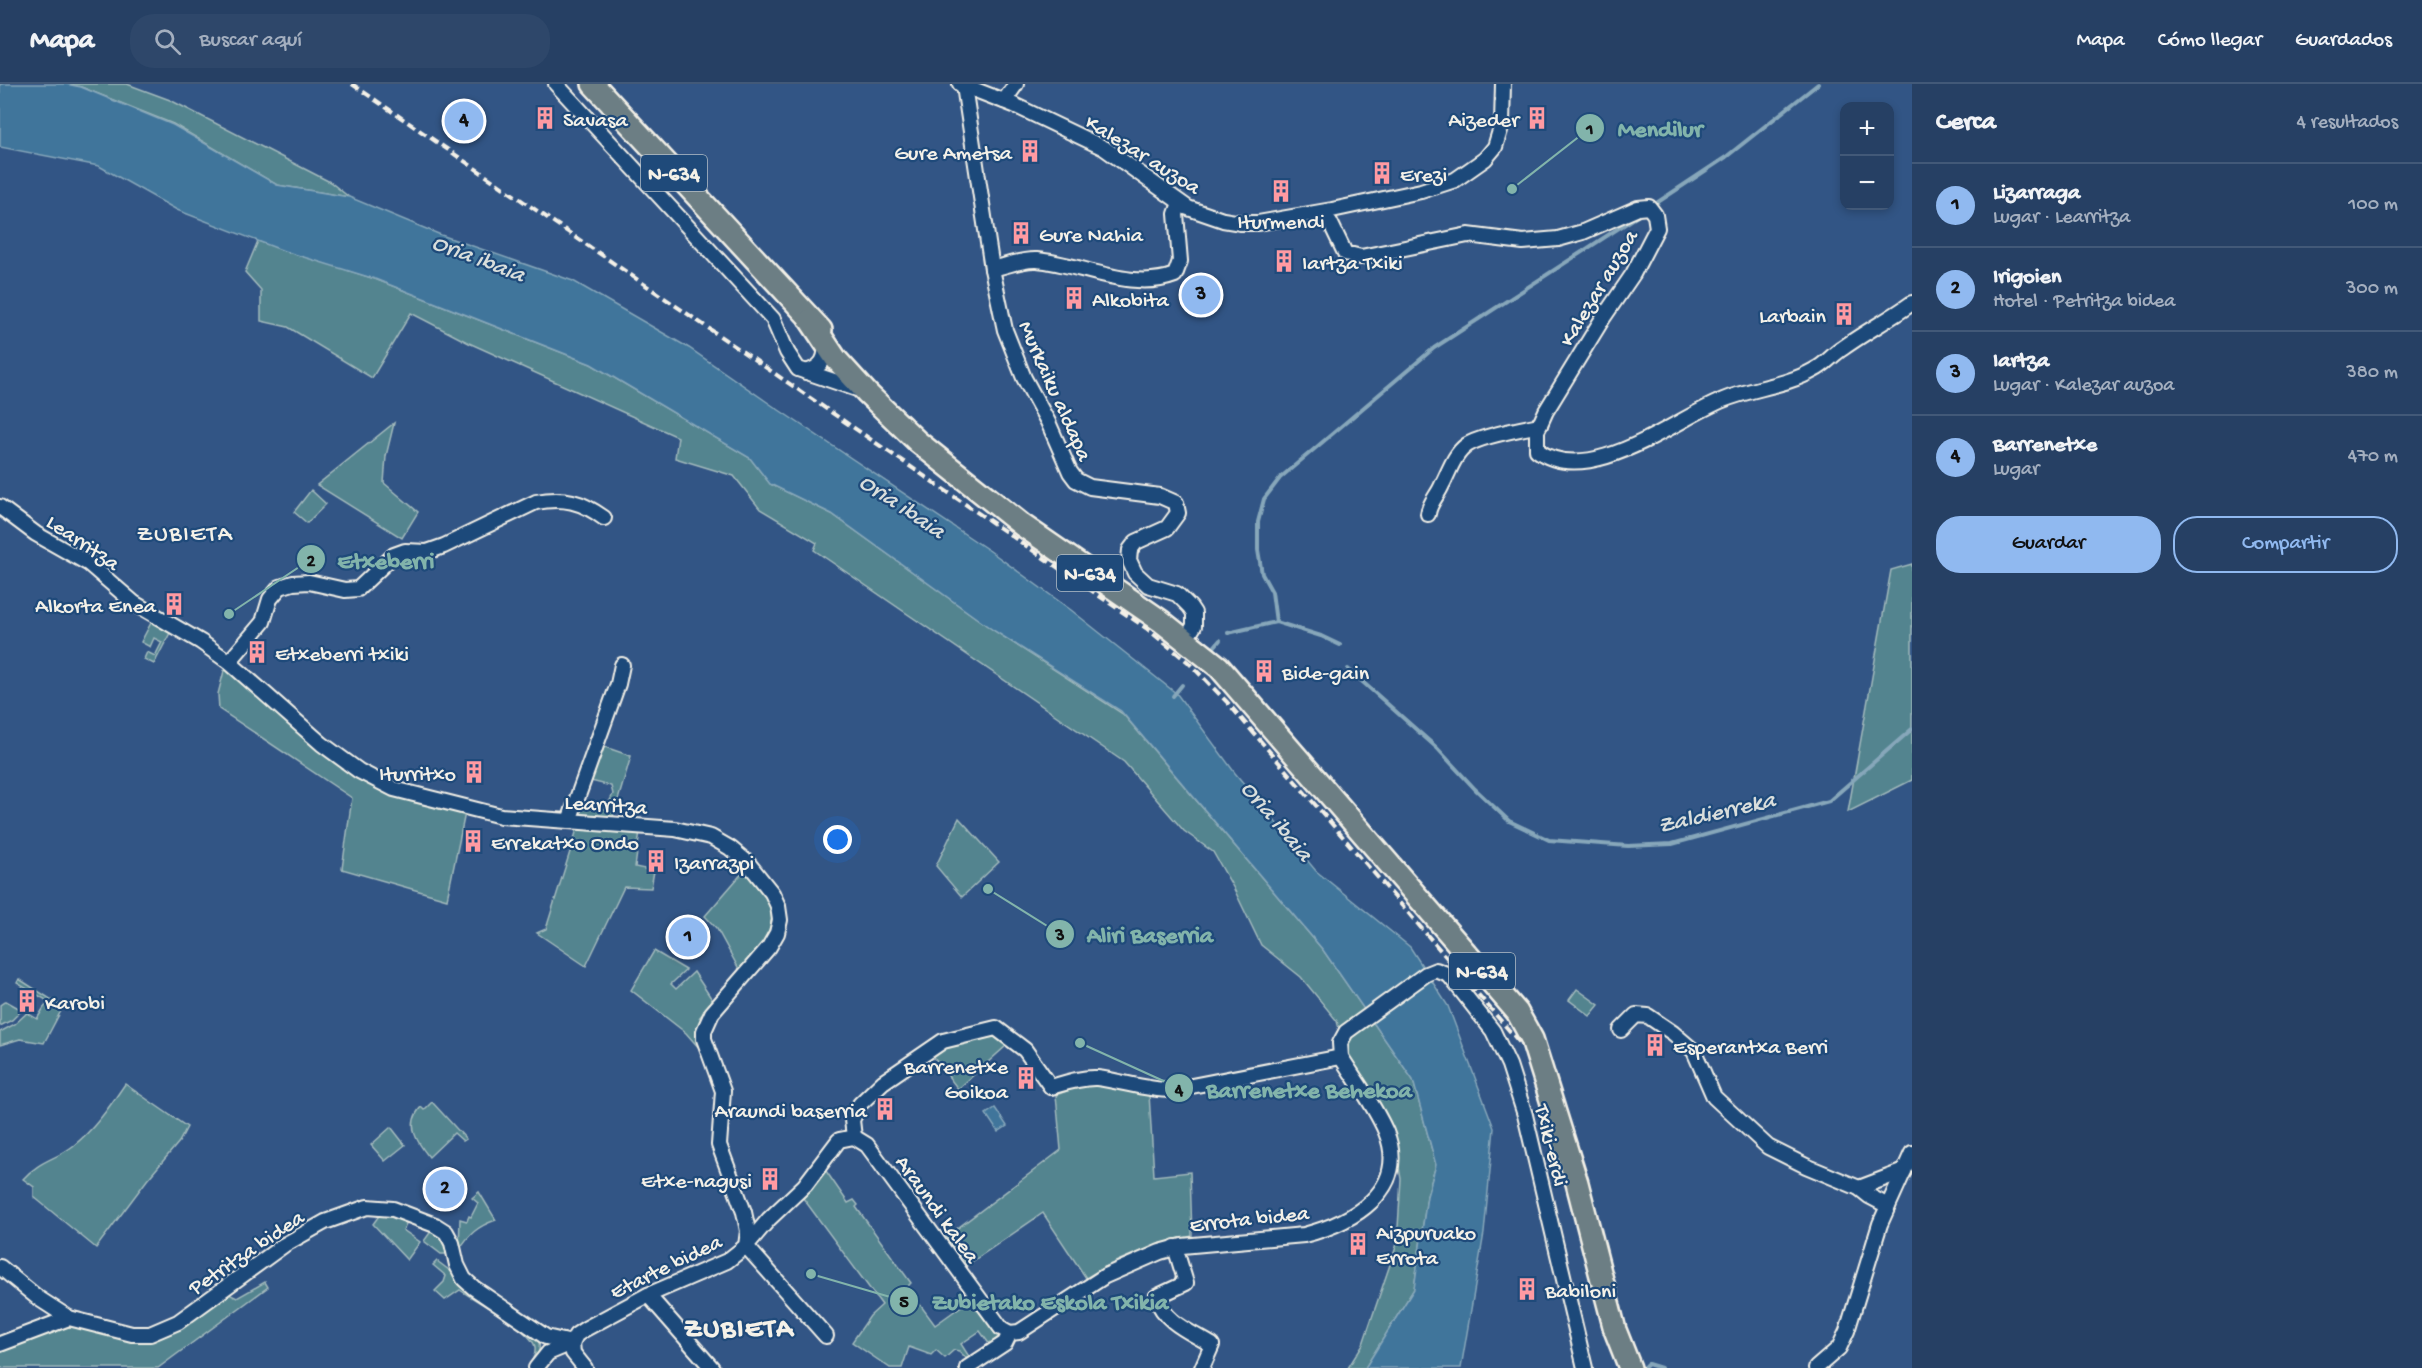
<!DOCTYPE html>
<html lang="es">
<head>
<meta charset="utf-8">
<style>
	:root { --surface:#264064; --page:#2e476a; --text:#f1f3f6; --muted:#a4afbf; --line:#425978; --accent:#90b9f0 }
	body { margin:0; font-family:"Gochi Hand",sans-serif; background:var(--page); color:var(--text) }
	.controls { position:absolute; right:18px; top:18px; display:grid; overflow:hidden; border-radius:12px; box-shadow:0 3px 9px #0003 }
	.controls button { width:54px; height:54px; display:grid; place-items:center; padding:0; border:0; border-bottom:2px solid var(--line); background:var(--surface); color:var(--text); font:30px sans-serif }
	.you { position:absolute; left:838px; top:756px; width:21px; height:21px; margin:-15px; border:4px solid #fff; border-radius:50%; background:#1a73e8; box-shadow:0 0 0 9px #1a73e833 }
	.badge { display:grid; place-items:center; width:39px; height:39px; border-radius:50%; background:var(--accent); color:#111; font-size:20px; font-weight:700 }
	.pin { position:absolute; translate:-50% -50%; border:3px solid #fff; box-shadow:0 2px 6px #0006 }
	.list { margin:0; padding:0; list-style:none }
	h2 { display:flex; justify-content:space-between; align-items:center; height:78px; margin:0; padding:0 24px; font-size:26px }
	h2 small { font-size:20px; font-weight:400; color:var(--muted) }
	.list li { display:grid; grid-template-columns:39px 1fr auto; gap:18px; align-items:center; box-sizing:border-box; height:84px; padding:0 24px; border-top:2px solid var(--line) }
	.list b { display:block; font-size:22px; white-space:nowrap }
	.list p { margin:0; font-size:20px; white-space:nowrap; color:var(--muted) }
	.list em { font-size:20px; font-style:normal; color:var(--muted) }
	.actions { display:flex; gap:12px; padding:18px 24px }
	.actions a { flex:1; padding:14px 0; border:2px solid var(--accent); border-radius:24px; text-align:center; font-size:21px; color:var(--accent) }
	.actions .main { background:var(--accent); color:#111 }
	.icon { flex:none; width:33px; height:33px; fill:none; stroke:currentColor; stroke-width:2; stroke-linecap:round; stroke-linejoin:round }
	.map { position:relative; flex:none; width:1912px; height:1284px; overflow:hidden }
	header { display:flex; align-items:center; gap:36px; box-sizing:border-box; height:84px; padding:0 30px; background:var(--surface); border-bottom:2px solid var(--line) }
	header strong { font-size:28px }
	nav { display:flex; gap:33px; margin-inline-start:auto; font-size:21px }
	.search { width:420px; height:54px; background:var(--page); display:flex; align-items:center; gap:15px; box-sizing:border-box; padding:0 21px; border-radius:24px; color:var(--muted); font-size:22px }
	main { display:flex }
	aside { flex:1; background:var(--surface) }
	.map>svg:first-child { display:block }
	.green { fill:#52848f; stroke:#a3babc; stroke-width:1.5 }
	.water { fill:#3f759b; stroke:#87a7ba; stroke-width:1.5 }
	.lines { fill:none; stroke-linecap:round; stroke-linejoin:round }
	.stream { stroke:#87a7ba; stroke-width:4 }
	.minor-casing { stroke:#f4f1e8; stroke-width:18 }
	.trunk-casing { stroke:#f4f1e8; stroke-width:26 }
	.minor { stroke:#1f4a7a; stroke-width:14 }
	.trunk { stroke:#6c7e84; stroke-width:21 }
	.rail { stroke:#f4f1e8; stroke-width:4; stroke-dasharray:9 4.5; stroke-linecap:butt }
	.labels { text-anchor:middle; stroke-width:4.5; stroke-linejoin:round; paint-order:stroke }
	.shield { fill:#1f4a7a; stroke:#b4bfc7; stroke-width:1.5 }
	.shield-label { font-size:21px; font-weight:bold; fill:#f4f1e8 }
	.poi-label { font-size:22px; fill:#f4f1e8; stroke:#1f4a7a; text-anchor:start }
	.street-label { font-size:22px; fill:#f4f1e8; stroke:#1f4a7a }
	.water-label { font-size:24px; font-style:italic; fill:#d9dedc; stroke:#1f4a7a }
	.neighbourhood-label { font-size:24px; letter-spacing:1.5px; fill:#f4f1e8; stroke:#1f4a7a }
	.district-label { font-size:28px; font-weight:bold; letter-spacing:1.5px; fill:#f4f1e8; stroke:#1f4a7a }
	.leader { fill:none; stroke:#82b4ab; stroke-width:2 }
	.callout-dot { fill:#82b4ab; stroke:#1f4a7a; stroke-width:2 }
	.mark-label { font-size:18px; text-anchor:middle; font-weight:bold; fill:#111 }
	.callout-label { font-size:24px; text-anchor:middle; font-weight:bold; fill:#82b4ab; stroke:#1f4a7a; stroke-width:4.5; stroke-linejoin:round; paint-order:stroke }
</style>
</head>
<body>
<header>
<strong>Mapa</strong>
<div class="search"><svg class="icon" aria-label="search" viewBox="0 0 24 24"><circle cx="10" cy="10" r="6"/><path d="M15 15l6 6"/></svg>Buscar aquí</div>
<nav><a>Mapa</a><a>Cómo llegar</a><a>Guardados</a></nav>
</header>
<main>
<div class="map">
<svg width="1912" height="1284" viewBox="0 0 1912 1284">
	<rect width="100%" height="100%" fill="#325585"/>
	<filter id="ink" filterUnits="userSpaceOnUse"><feTurbulence type="fractalNoise" baseFrequency=".0167" numOctaves="2"/><feDisplacementMap in="SourceGraphic" scale="12" xChannelSelector="R" yChannelSelector="G"/><feConvolveMatrix kernelMatrix="1 2 1 2 8 2 1 2 1" color-interpolation-filters="sRGB"/></filter>
	<g filter="url(#ink)">
		<g class="green">
			<path d="M66,0H127L170,16L330,98L349,113L277,101L173,40L81,3Z"/>
			<path d="M258,157L375,195L591,280L750,374L770,400L832,430L993,546L1123,630L1323,866L1413,996L1436,1081L1427,1112L1414,1205L1365,1284H1348L1363,1260L1397,1160L1401,1095L1393,1048L1385,1029L1345,967L1337,937L1301,893L1261,861L1234,805L1213,768L1184,747L1124,678L814,466L817,459L760,425L734,392L675,374L678,353L469,259L411,229L372,294L288,243L261,237V206L245,188Z"/>
			<path d="M394,339L386,372L384,399L418,428L402,454L317,401Z"/>
			<path d="M311,406L326,420L307,439L294,428Z"/>
			<path d="M1912,480V696L1848,728L1891,486Z"/>
			<path d="M152,537L196,562L170,549L154,580L144,575L147,568L155,572L162,558L154,554L150,563L141,558Z"/>
			<path d="M225,583L272,626L342,680L465,729L447,815L342,785L352,714L219,625L218,610Z"/>
			<path d="M599,661L631,672L613,733L578,732L581,722L606,725L613,710L611,702L587,696Z"/>
			<path d="M959,734L999,778L962,813L936,782Z"/>
			<path d="M578,742L640,747L635,783L654,787L651,804L624,803L586,882L537,849L546,845Z"/>
			<path d="M745,786C784,830 777,842 743,885H739L717,845L705,832Z"/>
			<path d="M654,867L686,886L671,900L676,905L694,888L713,917L699,934L706,928L698,957L700,965L686,949L631,906Z"/>
			<path d="M19,895L63,923L44,959L20,955L0,961V948L15,940L27,929L37,935L48,917L17,899Z"/>
			<path d="M1577,905L1599,921L1590,932L1569,916Z"/>
			<path d="M6,917L22,926L12,936L0,942V921Z"/>
			<path d="M990,949L1007,961L958,1005L931,970L949,956Z"/>
			<path d="M1094,997L1149,1010L1154,1092L1190,1088L1192,1152C1155,1161 1119,1173 1086,1194L1043,1129L967,1181L946,1153L1061,1066L1056,1011Z"/>
			<path d="M125,1000L187,1043L179,1058L147,1096L96,1164L34,1113V1103L23,1095C40,1076 55,1076 73,1062C94,1046 110,1022 125,1000Z"/>
			<path d="M432,1018L466,1055L463,1057L454,1049L429,1073C417,1058 405,1041 421,1023L424,1026Z"/>
			<path d="M391,1043L405,1061L385,1077L371,1061Z"/>
			<path d="M826,1087L848,1119L854,1116L858,1121L856,1123L911,1199L907,1203L935,1241L970,1216L999,1255L990,1261L980,1247L961,1260L970,1274L967,1275L959,1267L954,1266L945,1274L936,1266L931,1271L909,1263L902,1284H890L852,1258L870,1232L882,1221L803,1114Z"/>
			<path d="M479,1108L496,1136C478,1142 469,1150 459,1166L460,1135L467,1137L469,1132L471,1133L478,1119L472,1114Z"/>
			<path d="M381,1129L407,1138L403,1146L420,1158L407,1176L373,1140Z"/>
			<path d="M432,1146C442,1152 448,1158 447,1170H441L424,1157Z"/>
			<path d="M437,1177L538,1253C541,1263 539,1276 529,1281C533,1275 536,1270 535,1263C532,1246 475,1217 460,1206L445,1216L435,1207L444,1198L446,1192L433,1181Z"/>
			<path d="M265,1198L268,1203L158,1284H0V1267L67,1243H78L131,1256L227,1209L237,1214Z"/>
		</g>
		<g class="water">
			<path d="M0,0H66L81,3L173,41L277,101L349,113L441,151L573,197L689,264L773,322L990,467L1071,526L1177,610L1235,689L1316,787L1410,863L1448,922L1494,1044L1484,1149L1461,1284H1365L1414,1205L1427,1112L1436,1081L1413,996L1323,866L1121,627L993,546L832,430L770,400L750,374L591,280L375,195L284,167L177,126L99,82L0,63Z"/>
			<path d="M995,1024L1007,1042L998,1048L986,1030Z"/>
		</g>
		<g class="lines">
			<g class="stream">
				<path d="M1658,118L1726,73L1818,0"/>
				<path d="M1276,538L1272,508L1262,490L1258,466V438L1264,415L1280,394L1434,264L1639,131"/>
				<path d="M1228,549L1276,538L1321,552L1340,561"/>
				<path d="M1215,562L1220,556"/>
				<path d="M1348,585L1437,664L1475,705L1509,737L1549,756L1628,762L1672,760L1829,717L1912,645"/>
				<path d="M1173,612L1182,601"/>
				<path d="M1644,1284L1648,1280L1661,1284"/>
			</g>
			<g class="minor-casing">
				<g id="minor">
					<path d="M556,0L773,235L787,268L798,285L863,307"/>
					<path d="M960,0L1014,21L1104,64L1188,124L1223,136L1241,139H1258L1332,126L1421,107L1455,96L1485,75L1495,63L1502,40L1503,0"/>
					<path d="M964,2L992,185L1005,246L1024,294L1048,338L1070,388L1076,396L1090,403L1160,412L1176,419L1178,429L1167,444L1136,458L1130,466L1129,476L1135,489L1148,501L1177,510L1190,523L1194,529V542L1186,555"/>
					<path d="M1004,17L1016,0"/>
					<path d="M1313,130L1330,138L1345,169L1361,173L1468,151L1523,158L1558,155L1583,148L1638,124L1649,123L1655,131L1657,144L1633,190L1603,234L1546,327L1537,347V366C1589,405 1675,335 1723,316C1752,304 1786,302 1814,286C1825,281 1833,270 1843,264C1865,248 1890,235 1912,219"/>
					<path d="M992,185C1005,182 1023,175 1037,176C1082,180 1131,208 1175,191L1180,177L1176,130L1180,119"/>
					<path d="M806,288C822,283 827,275 825,258"/>
					<path d="M0,423L36,450L89,480L134,519L201,558L229,578L322,660L359,687L394,705L501,732L675,745L711,753L730,764L748,779L772,809L778,822L780,836L777,849L769,863L712,929L704,947V955L723,1007L719,1061L744,1128L748,1147L746,1162L826,1252"/>
					<path d="M1428,430C1429,419 1438,411 1442,401C1449,388 1454,370 1467,361C1479,353 1524,344 1540,341"/>
					<path d="M229,578L263,538L270,515L280,503L293,499L309,498L345,506L358,505L394,471L405,467L427,468L444,462L536,418C564,413 581,417 604,434"/>
					<path d="M569,737L618,600L622,581"/>
					<path d="M1621,946L1636,931L1648,932L1673,949L1694,967L1714,1013L1768,1063L1806,1082L1859,1104L1869,1112L1888,1122"/>
					<path d="M854,1053L852,1036L860,1020L883,998L943,957L996,944L1025,966L1051,1003C1065,999 1081,993 1097,994C1122,997 1145,1006 1171,1006L1341,973"/>
					<path d="M1859,1104L1904,1087"/>
					<path d="M1175,1163L1186,1199L1156,1213C1165,1239 1189,1247 1212,1261L1202,1284"/>
					<path d="M0,1183L38,1214L69,1234L132,1250H150L178,1238L284,1161L325,1138L367,1123L393,1125L435,1141L446,1148L452,1159L457,1181L464,1195L474,1204L546,1253L572,1259"/>
					<path d="M648,1211L712,1284"/>
					<path d="M572,1259L573,1269L585,1284"/>
					<path d="M0,1260L69,1234"/>
					<path d="M536,1284L548,1269L572,1259L576,1251L585,1245L648,1211L727,1177L746,1162L769,1135L805,1101L839,1056L854,1053L867,1061L1001,1244L1010,1249"/>
					<path d="M967,1284L1005,1259L1010,1249L1019,1248L1105,1192L1160,1168L1182,1162L1304,1151C1351,1139 1410,1107 1386,1048C1375,1022 1356,997 1341,973L1340,959L1346,948L1426,890L1436,886L1449,891L1493,947L1509,981L1525,1031L1585,1284"/>
					<path d="M1816,1284L1839,1264L1847,1247L1880,1140L1912,1069"/>
				</g>
			</g>
			<g class="trunk-casing">
				<g id="trunk">
					<path d="M593,0L821,246"/>
					<path d="M810,236L836,275L867,309L918,358L1022,441L1161,537L1219,583L1517,928L1532,955L1577,1099L1615,1246L1630,1284"/>
				</g>
			</g>
			<use href="#minor" class="minor"/>
			<use href="#trunk" class="trunk"/>
			<path class="rail" d="M352,0L1146,544L1188,578L1227,618L1520,959"/>
		</g>
	</g>
	<defs>
		<g id="building-bare" transform="scale(1.8)"><path d="M-4-6H4V6H1V3H-1V6H-4ZM-2.5-4.3h1.7v1.8h-1.7ZM.8-4.3h1.7v1.8H.8ZM-2.5-1h1.7V.8h-1.7ZM.8-1h1.7V.8H.8Z" fill="#ff9aa2" stroke="#1f4a7a" stroke-width="2.5" paint-order="stroke"/></g>
	</defs>
	<g fill-rule="evenodd">
		<use href="#building-bare" x="545" y="34"/>
		<use href="#building-bare" x="1537" y="34"/>
		<use href="#building-bare" x="1030" y="67"/>
		<use href="#building-bare" x="1382" y="89"/>
		<use href="#building-bare" x="1281" y="107"/>
		<use href="#building-bare" x="1021" y="149"/>
		<use href="#building-bare" x="1284" y="177"/>
		<use href="#building-bare" x="1074" y="214"/>
		<use href="#building-bare" x="1844" y="230"/>
		<use href="#building-bare" x="174" y="520"/>
		<use href="#building-bare" x="257" y="568"/>
		<use href="#building-bare" x="1264" y="587"/>
		<use href="#building-bare" x="474" y="688"/>
		<use href="#building-bare" x="473" y="757"/>
		<use href="#building-bare" x="656" y="777"/>
		<use href="#building-bare" x="27" y="917"/>
		<use href="#building-bare" x="1655" y="961"/>
		<use href="#building-bare" x="1026" y="994"/>
		<use href="#building-bare" x="885" y="1025"/>
		<use href="#building-bare" x="770" y="1095"/>
		<use href="#building-bare" x="1358" y="1160"/>
		<use href="#building-bare" x="1527" y="1205"/>
	</g>
	<g class="labels">
		<g class="shield">
			<rect x="641" y="71" width="66" height="36" rx="4.5"/>
			<rect x="1057" y="471" width="66" height="36" rx="4.5"/>
			<rect x="1449" y="869" width="66" height="36" rx="4.5"/>
		</g>
		<g class="shield-label">
			<text x="674" y="96">N-634</text>
			<text x="1090" y="496">N-634</text>
			<text x="1482" y="894">N-634</text>
		</g>
		<g class="poi-label">
			<text x="563" y="42">Savasa</text>
			<text x="1519" y="42" text-anchor="end">Aizeder</text>
			<text x="1012" y="75" text-anchor="end">Gure Ametsa</text>
			<text x="1400" y="97">Erezi</text>
			<text x="1281" y="144" text-anchor="middle">Iturmendi</text>
			<text x="1039" y="157">Gure Nahia</text>
			<text x="1302" y="185">Iartza Txiki</text>
			<text x="1092" y="222">Alkobita</text>
			<text x="1826" y="238" text-anchor="end">Larbain</text>
			<text x="156" y="528" text-anchor="end">Alkorta Enea</text>
			<text x="275" y="576">Etxeberri txiki</text>
			<text x="1282" y="595">Bide-gain</text>
			<text x="456" y="696" text-anchor="end">Iturritxo</text>
			<text x="491" y="765">Errekatxo Ondo</text>
			<text x="674" y="785">Izarrazpi</text>
			<text x="45" y="925">Karobi</text>
			<text x="1673" y="969">Esperantxa Berri</text>
			<text x="1008" y="989" text-anchor="end">Barrenetxe<tspan x="1008" dy="25">Goikoa</tspan></text>
			<text x="867" y="1033" text-anchor="end">Araundi baserria</text>
			<text x="752" y="1103" text-anchor="end">Etxe-nagusi</text>
			<text x="1376" y="1155">Aizpuruako<tspan x="1376" dy="25">Errota</tspan></text>
			<text x="1545" y="1213">Babiloni</text>
		</g>
		<g class="street-label">
			<text transform="translate(1144 69) rotate(32)" y="8">Kalezar auzoa</text>
			<text transform="translate(1597 203) rotate(-59)" y="8">Kalezar auzoa</text>
			<text transform="translate(1057 306) rotate(66)" y="8">Murkaiku aldapa</text>
			<text transform="translate(84 457) rotate(34)" y="8">Learritza</text>
			<text transform="translate(606 719) rotate(4)" y="8">Learritza</text>
			<text transform="translate(1553 1061) rotate(76)" y="8">Txiki-erdi</text>
			<text transform="translate(939 1124) rotate(54)" y="8">Araundi kalea</text>
			<text transform="translate(1249 1133) rotate(-6)" y="8">Errota bidea</text>
			<text transform="translate(245 1167) rotate(-34)" y="8">Petritza bidea</text>
			<text transform="translate(665 1181) rotate(-26)" y="8">Etarte bidea</text>
		</g>
		<g class="water-label">
			<text transform="translate(479 173) rotate(21)" y="8">Oria ibaia</text>
			<text transform="translate(903 421) rotate(34)" y="8">Oria ibaia</text>
			<text transform="translate(1716 727) rotate(-13)" y="8">Zaldierreka</text>
			<text transform="translate(1278 736) rotate(50)" y="8">Oria ibaia</text>
		</g>
		<g class="neighbourhood-label">
			<text x="185" y="456">ZUBIETA</text>
		</g>
		<g class="district-label">
			<text x="739" y="1252">ZUBIETA</text>
		</g>
	</g>
	<path class="leader" d="M1512 105L1590 44M229 530L311 475M988 805L1060 850M1080 959L1179 1004M811 1190L904 1217"/>
	<g class="callout-dot">
		<circle cx="1512" cy="105" r="6"/>
		<circle cx="229" cy="530" r="6"/>
		<circle cx="988" cy="805" r="6"/>
		<circle cx="1080" cy="959" r="6"/>
		<circle cx="811" cy="1190" r="6"/>
		<circle cx="1590" cy="44" r="15"/>
		<circle cx="311" cy="475" r="15"/>
		<circle cx="1060" cy="850" r="15"/>
		<circle cx="1179" cy="1004" r="15"/>
		<circle cx="904" cy="1217" r="15"/>
	</g>
	<g class="mark-label">
		<text x="1590" y="50">1</text>
		<text x="311" y="482">2</text>
		<text x="1060" y="856">3</text>
		<text x="1179" y="1011">4</text>
		<text x="904" y="1223">5</text>
	</g>
	<g class="callout-label">
		<text x="1660" y="52">Mendilur</text>
		<text x="386" y="484">Etxeberri</text>
		<text x="1150" y="858">Aliri Baserria</text>
		<text x="1309" y="1013">Barrenetxe Behekoa</text>
		<text x="1050" y="1225">Zubietako Eskola Txikia</text>
	</g>
</svg>
<div class="controls">
<button>+</button>
<button>−</button>
</div>
<div class="you"></div>
<div class="pin badge" style="left:688px;top:853px">1</div>
<div class="pin badge" style="left:445px;top:1105px">2</div>
<div class="pin badge" style="left:1201px;top:211px">3</div>
<div class="pin badge" style="left:464px;top:37px">4</div>
</div>
<aside>
<h2>Cerca<small>4 resultados</small></h2>
<ul class="list">
<li><span class="badge">1</span><div><b>Lizarraga</b><p>Lugar · Learritza</p></div><em>100 m</em></li>
<li><span class="badge">2</span><div><b>Irigoien</b><p>Hotel · Petritza bidea</p></div><em>300 m</em></li>
<li><span class="badge">3</span><div><b>Iartza</b><p>Lugar · Kalezar auzoa</p></div><em>380 m</em></li>
<li><span class="badge">4</span><div><b>Barrenetxe</b><p>Lugar</p></div><em>470 m</em></li>
</ul>
<div class="actions"><a class="main">Guardar</a><a>Compartir</a></div>
</aside>
</main>
</body>
</html>
